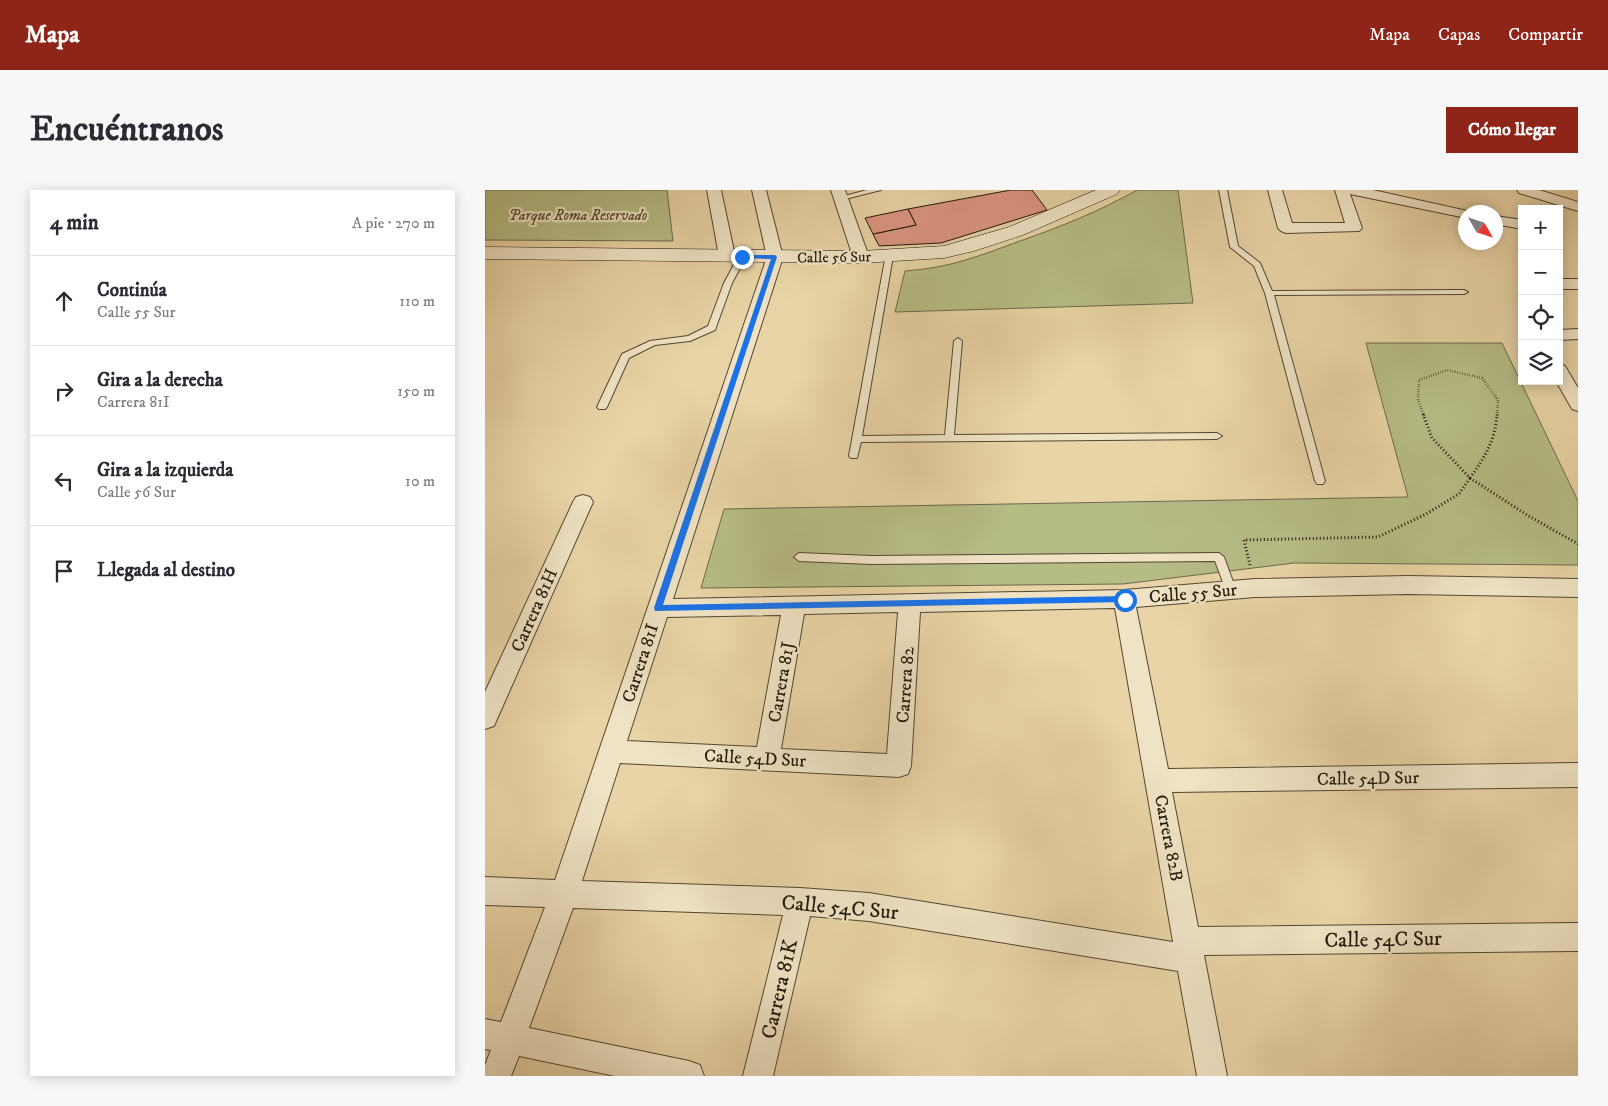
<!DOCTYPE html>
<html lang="es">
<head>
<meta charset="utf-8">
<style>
	:root { --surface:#fff; --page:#f7f7f7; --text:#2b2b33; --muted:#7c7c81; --line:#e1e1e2; --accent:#8f2418 }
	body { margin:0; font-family:"IM FELL DW Pica",serif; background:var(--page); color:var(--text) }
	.controls { position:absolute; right:15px; top:15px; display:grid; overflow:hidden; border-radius:0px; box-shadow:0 2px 12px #0003 }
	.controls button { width:45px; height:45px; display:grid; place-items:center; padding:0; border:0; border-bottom:1px solid var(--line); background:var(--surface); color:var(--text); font:25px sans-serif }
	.compass { position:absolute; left:973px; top:15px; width:45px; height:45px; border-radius:50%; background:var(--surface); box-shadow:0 2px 12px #0003; rotate:129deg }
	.stop { position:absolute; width:15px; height:15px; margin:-11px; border:4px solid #1a73e8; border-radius:50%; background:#fff }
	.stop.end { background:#1a73e8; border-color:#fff; box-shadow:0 1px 5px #0008 }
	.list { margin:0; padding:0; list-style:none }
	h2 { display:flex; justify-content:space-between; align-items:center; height:65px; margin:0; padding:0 20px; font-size:21px }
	h2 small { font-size:16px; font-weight:400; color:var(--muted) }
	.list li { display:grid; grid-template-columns:32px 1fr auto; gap:15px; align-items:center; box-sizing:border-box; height:90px; padding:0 20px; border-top:1px solid var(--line) }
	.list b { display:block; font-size:19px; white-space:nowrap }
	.list p { margin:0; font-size:16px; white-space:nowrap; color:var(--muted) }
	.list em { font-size:16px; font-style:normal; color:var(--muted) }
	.icon { flex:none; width:28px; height:28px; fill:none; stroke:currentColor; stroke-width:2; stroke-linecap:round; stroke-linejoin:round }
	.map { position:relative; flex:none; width:1093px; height:886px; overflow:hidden; border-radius:0px }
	header { display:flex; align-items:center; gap:30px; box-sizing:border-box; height:70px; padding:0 25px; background:var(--accent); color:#fff }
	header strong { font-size:24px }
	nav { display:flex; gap:28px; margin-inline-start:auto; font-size:18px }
	.intro { display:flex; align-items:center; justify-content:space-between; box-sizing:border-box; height:120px; padding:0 30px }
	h1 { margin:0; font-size:35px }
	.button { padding:12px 22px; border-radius:0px; background:var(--accent); color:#fff; font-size:18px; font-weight:700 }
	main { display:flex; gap:30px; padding:0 30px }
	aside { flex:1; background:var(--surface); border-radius:0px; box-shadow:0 2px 12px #0003 }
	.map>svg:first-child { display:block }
	.green { fill:#b6bc86; stroke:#6c6a48 }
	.building { fill:#db9581; stroke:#22170a }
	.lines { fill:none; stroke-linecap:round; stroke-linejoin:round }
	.lane-casing { stroke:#544631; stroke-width:2 }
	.street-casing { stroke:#544631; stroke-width:2 }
	.secondary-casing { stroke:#22170a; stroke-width:1 }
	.path-far1 { stroke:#22170a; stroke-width:2.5; stroke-dasharray:0.5 2; stroke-linecap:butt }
	.path { stroke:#22170a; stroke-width:3; stroke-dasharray:1 2.5; stroke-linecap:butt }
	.lane { fill:#f0e3c5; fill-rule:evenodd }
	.street { fill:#f0e3c5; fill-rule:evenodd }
	.secondary { fill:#f0e3c5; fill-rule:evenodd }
	.route { fill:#1a73e8 }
	.labels { text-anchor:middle; stroke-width:4.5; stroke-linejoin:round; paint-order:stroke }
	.far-park-label { font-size:15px; font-style:italic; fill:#4e492f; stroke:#f0e3c5 }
	.far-street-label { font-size:15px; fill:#22170a; stroke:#f0e3c5 }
	.street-label { font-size:18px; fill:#22170a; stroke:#f0e3c5 }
	.near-street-label { font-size:21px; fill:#22170a; stroke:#f0e3c5 }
</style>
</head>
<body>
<header>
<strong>Mapa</strong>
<nav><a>Mapa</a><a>Capas</a><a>Compartir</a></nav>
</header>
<div class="intro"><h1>Encuéntranos</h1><a class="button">Cómo llegar</a></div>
<main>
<aside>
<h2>4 min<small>A pie · 270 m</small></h2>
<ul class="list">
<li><svg class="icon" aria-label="ahead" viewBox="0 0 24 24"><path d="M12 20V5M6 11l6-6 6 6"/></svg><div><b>Continúa</b><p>Calle 55 Sur</p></div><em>110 m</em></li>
<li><svg class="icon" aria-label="right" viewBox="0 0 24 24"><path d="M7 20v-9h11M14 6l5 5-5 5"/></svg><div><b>Gira a la derecha</b><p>Carrera 81I</p></div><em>150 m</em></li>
<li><svg class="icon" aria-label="left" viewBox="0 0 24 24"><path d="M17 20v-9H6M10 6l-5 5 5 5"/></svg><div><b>Gira a la izquierda</b><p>Calle 56 Sur</p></div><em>10 m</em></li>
<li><svg class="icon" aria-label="arrive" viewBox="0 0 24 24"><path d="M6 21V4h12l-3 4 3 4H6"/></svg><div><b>Llegada al destino</b></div></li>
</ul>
</aside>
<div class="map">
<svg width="1093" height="886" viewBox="0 0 1093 886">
	<rect width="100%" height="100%" fill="#e8d4a6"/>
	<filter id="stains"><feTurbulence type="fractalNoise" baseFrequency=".004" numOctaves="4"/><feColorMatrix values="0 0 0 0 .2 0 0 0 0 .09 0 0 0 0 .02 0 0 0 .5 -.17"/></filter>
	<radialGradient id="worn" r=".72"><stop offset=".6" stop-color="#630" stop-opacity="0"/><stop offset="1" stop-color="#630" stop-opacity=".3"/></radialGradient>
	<g class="green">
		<path d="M0,0H182L188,51L0,50Z"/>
		<path d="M652,0H693L708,113L410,122L420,81C465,78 494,66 535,51C575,37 615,21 652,0Z"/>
		<path d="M881,153H1017L1093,311V375L809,373L638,394L216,398L239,319L923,307Z"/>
	</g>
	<g class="building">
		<path d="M526,0H547L562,20L456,53L394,56L388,44L431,35L423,19Z"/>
		<path d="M423,19L431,35L388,44L380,28Z"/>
	</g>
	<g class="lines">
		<g class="lane-casing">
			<g id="lane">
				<path d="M382,0H396L356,10L352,8Z"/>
				<path d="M734,0H742L753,56L775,73L787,101L979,100L983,102L979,104L789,105L840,291L838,294H832L830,291L780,103L769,76L745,57Z"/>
				<path d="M401,64L408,66L377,246L460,245L469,151L473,148L477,151L469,245L732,243L737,246L732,249L376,252L372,268H366L364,266Z"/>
				<path d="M254,65L261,67L247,93L230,140L205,151L170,155L144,168L122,217L120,219H114L112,217L137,164L165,151L203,146L223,136L239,93Z"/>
				<path d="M314,363L386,366L734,363L739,367L751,400L746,404L742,403L730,371L386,374L314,371L309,367Z"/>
			</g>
		</g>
		<g class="street-casing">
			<g id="street">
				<path d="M222,0H236L250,66L248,69H236L234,66Z"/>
				<path d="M267,0H281L298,67L188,409L639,400L770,389L923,386L1093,389V407L923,404L770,407L651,417L683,579L1093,573V597L687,602L713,737L1093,733V761L719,765L742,886H712L693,781L384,731L325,726L288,886H258L298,725L88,718L44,838L204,871L215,875L219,886H130L34,866L26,886H0V875L6,860L0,859V829L16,832L60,717L0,715V687L70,690L282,67ZM630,418L688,752L384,703L315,698L97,691L135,573L414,587L423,584L426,576L435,422ZM413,422L402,564L296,559L319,424ZM296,425L272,557L142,551L182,427Z"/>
				<path d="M346,0H360L384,67L382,70H370L368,67Z"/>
				<path d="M783,0H797L807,33H860L850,0H888L987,22H981V28L865,4L877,38L874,41L801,43L796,41L793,38Z"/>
				<path d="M1032,0H1054L1093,12V21L1034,3Z"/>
				<path d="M1011,26L1037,30V39L1011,34Z"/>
				<rect x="1074" y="89" width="19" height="10"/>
				<path d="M1093,139V149L1074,150V140Z"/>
				<path d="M1074,174L1080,176L1093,198V221L1087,219L1071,191H1074Z"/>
				<path d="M98,305L105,307L108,312L9,536L0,539V502L88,312L91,307Z"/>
			</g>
		</g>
		<g class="secondary-casing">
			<path id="secondary" d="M611,0H635L632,4L538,45L489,61L459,68L376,73L0,69V57L376,61L459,56L524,37Z"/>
		</g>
		<path class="path-far1" d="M939,226L933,210L934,190L962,180L997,188L1013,210L1012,226"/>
		<g class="path">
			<path d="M938,224L947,248L985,288"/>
			<path d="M985,288L1042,325L1093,354"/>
			<path d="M985,288C1000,267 1010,251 1012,224"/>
			<path d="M765,375L759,350L893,347L941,324L974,304L985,288"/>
		</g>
		<use href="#lane" class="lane"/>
		<use href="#street" class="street"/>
		<use href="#secondary" class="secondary"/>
	</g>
	<path class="route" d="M255,65H290L292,67L178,415L640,406L642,407V412L170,421L169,418L286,69L257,68Z"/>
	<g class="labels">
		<g class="far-park-label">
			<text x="93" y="30">Parque Roma Reservado</text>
		</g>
		<g class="far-street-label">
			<text transform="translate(349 67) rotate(-1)" y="5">Calle 56 Sur</text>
		</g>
		<g class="street-label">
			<text transform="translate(708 403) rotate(-5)" y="6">Calle 55 Sur</text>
			<text transform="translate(49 420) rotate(-66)" y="6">Carrera 81H</text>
			<text transform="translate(155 473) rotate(-72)" y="6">Carrera 81I</text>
			<text transform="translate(296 492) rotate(-80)" y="6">Carrera 81J</text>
			<text transform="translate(420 495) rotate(-86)" y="6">Carrera 82</text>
			<text transform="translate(270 568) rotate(3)" y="6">Calle 54D Sur</text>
			<text transform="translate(883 588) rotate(-1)" y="6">Calle 54D Sur</text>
			<text transform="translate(684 648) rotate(79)" y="6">Carrera 82B</text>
		</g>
		<g class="near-street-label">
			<text transform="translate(355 717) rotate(5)" y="7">Calle 54C Sur</text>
			<text transform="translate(898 749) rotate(-1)" y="7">Calle 54C Sur</text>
			<text transform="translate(294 799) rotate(-77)" y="7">Carrera 81K</text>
		</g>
	</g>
	<rect width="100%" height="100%" filter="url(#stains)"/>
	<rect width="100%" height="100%" fill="url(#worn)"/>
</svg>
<div class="controls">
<button>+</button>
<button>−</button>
<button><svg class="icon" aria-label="locate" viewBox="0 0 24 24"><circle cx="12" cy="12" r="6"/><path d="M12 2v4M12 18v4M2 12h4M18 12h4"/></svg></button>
<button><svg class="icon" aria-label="layers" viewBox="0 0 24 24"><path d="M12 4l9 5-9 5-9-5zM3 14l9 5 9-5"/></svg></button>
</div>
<svg class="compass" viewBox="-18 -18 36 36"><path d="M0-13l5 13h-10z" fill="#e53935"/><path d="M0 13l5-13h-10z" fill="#7c7c81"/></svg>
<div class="stop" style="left:640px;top:410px"></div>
<div class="stop end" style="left:257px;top:67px"></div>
</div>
</main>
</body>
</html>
